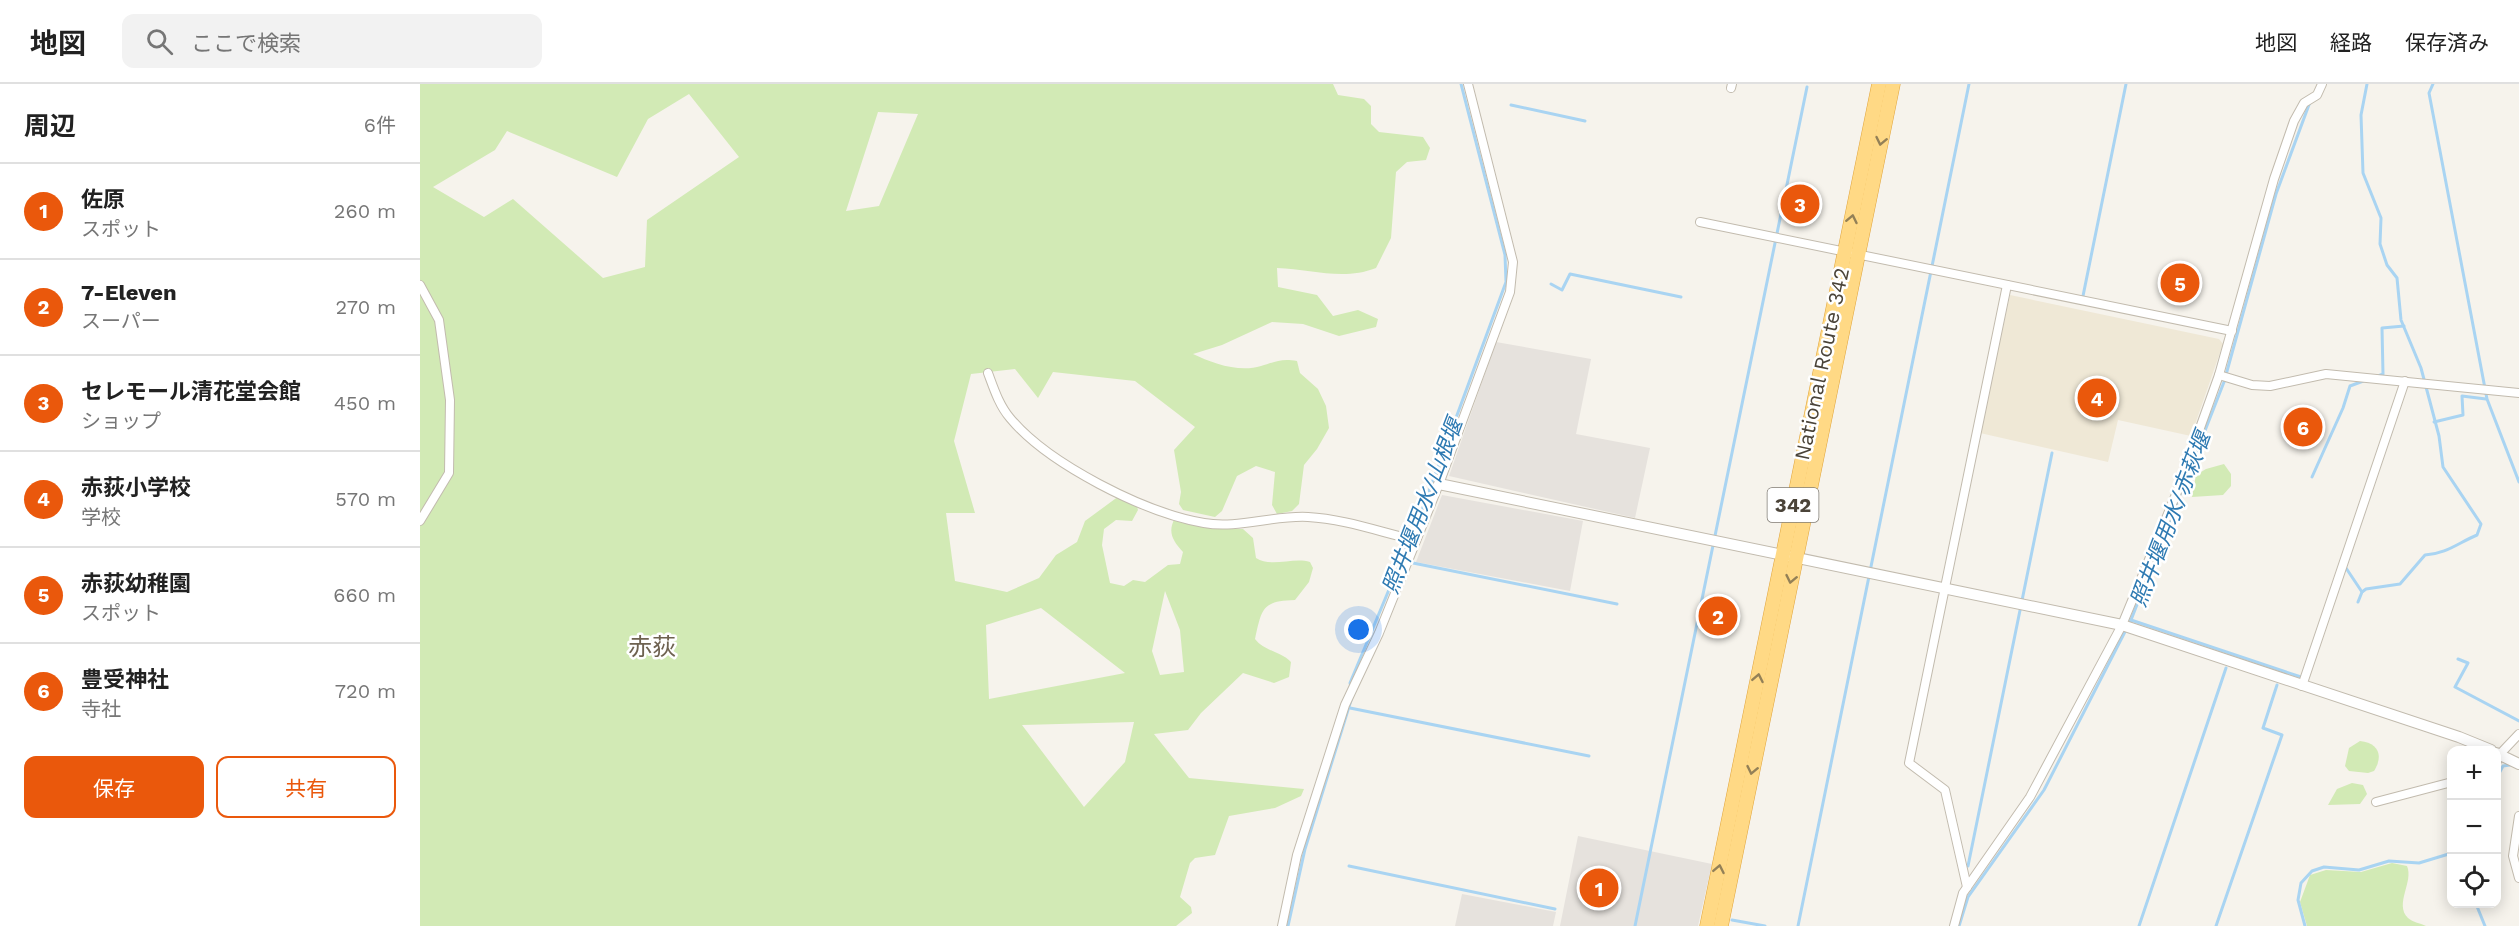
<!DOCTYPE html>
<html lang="ja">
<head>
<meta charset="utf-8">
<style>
	:root { --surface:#fff; --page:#f2f2f2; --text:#222; --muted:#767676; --line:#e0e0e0; --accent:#ea580c }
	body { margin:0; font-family:"Work Sans","Noto Sans JP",sans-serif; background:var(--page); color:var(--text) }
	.controls { position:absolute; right:18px; bottom:18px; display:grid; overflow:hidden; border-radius:12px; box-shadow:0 3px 15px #0003 }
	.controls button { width:54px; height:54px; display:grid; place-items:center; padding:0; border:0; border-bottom:2px solid var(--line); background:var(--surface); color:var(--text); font:30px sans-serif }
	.you { position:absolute; left:939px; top:546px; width:21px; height:21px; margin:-15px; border:4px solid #fff; border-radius:50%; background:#1a73e8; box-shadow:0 0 0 9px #1a73e833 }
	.badge { display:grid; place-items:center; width:39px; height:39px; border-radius:50%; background:var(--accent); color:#fff; font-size:20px; font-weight:700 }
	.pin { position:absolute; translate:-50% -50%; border:3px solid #fff; box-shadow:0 2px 6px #0006 }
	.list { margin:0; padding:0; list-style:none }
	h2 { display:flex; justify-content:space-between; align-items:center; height:78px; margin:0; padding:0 24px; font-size:26px }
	h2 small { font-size:20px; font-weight:400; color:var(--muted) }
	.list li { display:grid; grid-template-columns:39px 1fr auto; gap:18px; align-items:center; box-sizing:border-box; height:96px; padding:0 24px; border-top:2px solid var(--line) }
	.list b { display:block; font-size:22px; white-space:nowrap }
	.list p { margin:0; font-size:20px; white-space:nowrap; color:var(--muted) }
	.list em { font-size:20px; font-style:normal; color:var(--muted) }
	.actions { display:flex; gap:12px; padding:18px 24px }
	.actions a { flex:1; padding:14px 0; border:2px solid var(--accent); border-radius:12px; text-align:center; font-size:21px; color:var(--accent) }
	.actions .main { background:var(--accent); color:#fff }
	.icon { flex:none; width:33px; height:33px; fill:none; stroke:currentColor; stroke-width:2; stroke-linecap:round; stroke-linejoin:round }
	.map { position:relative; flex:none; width:2099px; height:842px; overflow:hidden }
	header { display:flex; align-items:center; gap:36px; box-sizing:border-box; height:84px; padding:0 30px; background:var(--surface); border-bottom:2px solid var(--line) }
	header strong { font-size:28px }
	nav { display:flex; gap:33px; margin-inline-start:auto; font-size:21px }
	.search { width:420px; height:54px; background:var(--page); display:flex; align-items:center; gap:15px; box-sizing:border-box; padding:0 21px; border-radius:12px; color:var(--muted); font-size:22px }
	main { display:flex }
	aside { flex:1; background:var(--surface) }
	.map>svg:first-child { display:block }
	.industrial { fill:#e6e2dd }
	.education { fill:#efe8d6 }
	.green { fill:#d2eab5; fill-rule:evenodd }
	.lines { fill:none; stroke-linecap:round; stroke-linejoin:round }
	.stream { stroke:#a9d4f2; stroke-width:3 }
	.minor-casing { stroke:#c2bbae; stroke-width:10 }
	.tertiary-casing { stroke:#c2bbae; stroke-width:12 }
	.trunk-casing { stroke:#e0a43c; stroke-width:15 }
	.minor { stroke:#fff; stroke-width:8 }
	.tertiary { stroke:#fff; stroke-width:10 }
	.trunk { stroke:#ffd985; stroke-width:14 }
	.oneway { stroke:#938057 }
	.labels { text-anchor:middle; stroke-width:5; stroke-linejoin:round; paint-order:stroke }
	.shield { fill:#fff; stroke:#817c74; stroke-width:1.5 }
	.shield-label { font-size:20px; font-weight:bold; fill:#4b4439 }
	.street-label { font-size:21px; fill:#4b4439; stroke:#fff }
	.water-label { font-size:22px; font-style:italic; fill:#2e7ab2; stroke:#fff }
	.quarter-label { font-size:24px; fill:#6e6250; stroke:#fff }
</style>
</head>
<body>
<header>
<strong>地図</strong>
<div class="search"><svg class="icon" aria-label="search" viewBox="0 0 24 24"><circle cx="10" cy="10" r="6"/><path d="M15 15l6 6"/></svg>ここで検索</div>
<nav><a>地図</a><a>経路</a><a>保存済み</a></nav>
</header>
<main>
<aside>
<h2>周辺<small>6件</small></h2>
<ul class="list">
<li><span class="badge">1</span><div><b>佐原</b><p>スポット</p></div><em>260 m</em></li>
<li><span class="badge">2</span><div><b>7-Eleven</b><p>スーパー</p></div><em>270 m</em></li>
<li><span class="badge">3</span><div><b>セレモール清花堂会館</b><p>ショップ</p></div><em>450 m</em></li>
<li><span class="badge">4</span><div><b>赤荻小学校</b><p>学校</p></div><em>570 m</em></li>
<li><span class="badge">5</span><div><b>赤荻幼稚園</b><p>スポット</p></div><em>660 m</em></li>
<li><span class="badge">6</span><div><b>豊受神社</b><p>寺社</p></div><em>720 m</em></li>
</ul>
<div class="actions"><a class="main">保存</a><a>共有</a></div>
</aside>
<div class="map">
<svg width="2099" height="842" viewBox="0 0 2099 842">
	<rect width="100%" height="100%" fill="#f6f3ec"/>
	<g class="industrial">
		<path d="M1076,258L1171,275L1156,350L1230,364L1215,434L1029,392Z"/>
		<path d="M1022,411L1163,437L1150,507L996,478Z"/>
		<path d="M1158,752L1292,780L1278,842H1140Z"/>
		<path d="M1042,810L1136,828L1133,842H1035Z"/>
	</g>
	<path class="education" d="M1590,211L1799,255L1803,260L1771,352L1698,336L1688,378L1560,349Z"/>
	<g class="green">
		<path d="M0,0H913L918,11L944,15L951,22V40L959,48L1003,53L1010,64L1006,76L987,78L976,88L971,154L956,184C923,197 891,185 857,184L858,203L897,211L913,232L938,226L958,235L956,243L919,252L883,240L852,238L802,261L773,270C792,279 819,289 841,282C855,278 861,274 877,277L880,289L898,305L906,322L909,344L897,365L884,381L879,420L872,427L857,430L852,421L855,388L836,382L817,392L802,427L795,433L763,426L759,420L761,408L754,366L775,343L715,297L633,288L618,314L595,285L551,290L534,357L555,429H526L535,497L587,508L619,494L636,471L657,458L665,437L699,412L716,419L718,426L712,437L696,436L684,445L682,461L690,499L704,502L713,496L725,498L748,481L760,480L763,468C753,457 747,448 755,434L793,445H823L833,454L836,474C851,484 873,473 890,478L893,484L889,498L875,516C842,517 842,524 835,555C844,567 860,567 871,578L869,593L854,599L823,589L781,629L768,646L734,650L769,694L884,705L881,712L855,724L809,732L795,771L775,774L770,779L760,813L771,823L772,829L756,842H0ZM269,10L319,73L227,136L225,183L183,194L93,115L64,133L13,103L75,66L87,47L197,93L228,35ZM458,28L498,30L459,122L426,127ZM745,507L760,546L764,588L740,591L732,567ZM621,524L705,589L569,615L566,541ZM714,638L705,678L664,723L602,641Z"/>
		<path d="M1804,380L1811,390V402L1803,411L1772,413L1776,391L1786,385Z"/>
		<path d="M1940,657C1958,659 1964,671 1954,687L1948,689L1929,687L1925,682L1929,664Z"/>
		<path d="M1932,699L1943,701L1947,710L1940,720L1908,721L1917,705Z"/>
		<path d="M1972,779L1987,782C1994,798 1974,820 1988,834C1992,838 2000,839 2006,842H1887L1880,818L1890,791L1906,786L1941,788Z"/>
	</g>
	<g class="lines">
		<g class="stream">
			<path d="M2013,0L2009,9L2067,315L2099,398"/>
			<path d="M1091,21L1165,37"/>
			<path d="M1131,200L1142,206L1150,190L1261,213"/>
			<path d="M1663,212L1706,0"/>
			<path d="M1958,292L1963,290L1962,244L1984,242"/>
			<path d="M2014,338L2043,331L2042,312L2066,315"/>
			<path d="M1892,393L1923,324L1930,302L1946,296"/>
			<path d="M993,479L1197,520"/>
			<path d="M1926,484L1942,508"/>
			<path d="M1938,518L1942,508L1946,505L1980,500L2005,471C2026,470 2038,459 2057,451L2061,440L2023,383L2019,352L2001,284L1981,236L1977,194L1967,181L1960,160L1961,134L1943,89L1941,31L1947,0"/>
			<path d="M1711,536L1881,593"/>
			<path d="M2038,575L2048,579L2035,603L2099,637"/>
			<path d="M931,603L930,599L1001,429L1086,198L1085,171L1041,0"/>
			<path d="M930,624L1169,672"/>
			<path d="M2076,695L2083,682L2090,681"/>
			<path d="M929,782L1135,825"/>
			<path d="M1548,782L1632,369"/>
			<path d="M2056,820L2065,842"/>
			<path d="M1312,836L1345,842"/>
			<path d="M868,842L885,765L932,613"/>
			<path d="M1215,842L1387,3"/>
			<path d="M1378,842L1549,0"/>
			<path d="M1539,842L1548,813L1624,706L1711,536L1804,298L1856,110L1890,18"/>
			<path d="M1719,842L1806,584"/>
			<path d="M1796,842L1862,651L1843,644L1857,601"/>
			<path d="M1885,842L1878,816L1881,799L1892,787L1904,783L1939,786L1969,777L1999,779L2032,769"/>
		</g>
		<g class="minor-casing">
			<g id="minor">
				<path d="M1311,4L1312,0"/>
				<path d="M1280,138L1812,247"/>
				<path d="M0,201L19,236L30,316L29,389L0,437"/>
				<path d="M568,289C574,305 579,321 590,334C628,380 725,429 784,439C818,445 853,431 888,433C924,435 960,448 995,456"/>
				<path d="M1799,291L1832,301L1850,302L1906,290L2099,309"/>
				<path d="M1882,602L1985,297"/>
				<path d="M2076,679L2080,670L2099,650"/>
				<path d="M1956,718L2032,698"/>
				<path d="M2099,732L2093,772L2099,794"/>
				<path d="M1547,803L1525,706L1489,679L1587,201"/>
				<path d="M862,842L877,771L925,621L959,549L1019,400L1090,208L1093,178L1048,0"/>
				<path d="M1534,842L1543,809L1610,713L1702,541L1757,408L1799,291L1854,95L1874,37L1884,19L1897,11L1902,0"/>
			</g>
		</g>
		<g class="tertiary-casing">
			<g id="tertiary">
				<path d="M1019,400L1702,541L2039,653L2071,666"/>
				<path d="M2076,669L2099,680"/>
			</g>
		</g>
		<g class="trunk-casing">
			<g id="trunk">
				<path d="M1287,842L1459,0"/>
				<path d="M1301,842L1473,0"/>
			</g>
		</g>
		<use href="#minor" class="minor"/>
		<use href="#tertiary" class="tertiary"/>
		<use href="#trunk" class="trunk"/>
	</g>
	<defs><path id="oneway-chevron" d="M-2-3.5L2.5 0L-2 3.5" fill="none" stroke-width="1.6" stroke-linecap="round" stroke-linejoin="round" transform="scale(1.5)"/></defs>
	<g class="oneway">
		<use href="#oneway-chevron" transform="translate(1461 57) rotate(102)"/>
		<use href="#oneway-chevron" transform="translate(1432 135) rotate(-78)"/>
		<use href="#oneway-chevron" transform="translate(1371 495) rotate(102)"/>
		<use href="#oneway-chevron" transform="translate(1338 594) rotate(-79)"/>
		<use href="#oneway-chevron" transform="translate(1332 686) rotate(102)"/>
		<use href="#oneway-chevron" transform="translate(1299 785) rotate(-79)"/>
	</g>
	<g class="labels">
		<rect class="shield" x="1347.5" y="404" width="51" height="34" rx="4.5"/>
		<g class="shield-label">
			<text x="1373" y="428">342</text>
		</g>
		<g class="street-label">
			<text transform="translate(1402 280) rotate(-78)" y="7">National Route 342</text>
		</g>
		<g class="water-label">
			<text transform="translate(1002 422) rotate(-69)" y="8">照井堰用水/山根堰</text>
			<text transform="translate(1750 435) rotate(-69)" y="8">照井堰用水/赤萩堰</text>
		</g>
		<g class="quarter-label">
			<text x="232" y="571">赤荻</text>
		</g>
	</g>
</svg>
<div class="controls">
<button>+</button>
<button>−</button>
<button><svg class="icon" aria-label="locate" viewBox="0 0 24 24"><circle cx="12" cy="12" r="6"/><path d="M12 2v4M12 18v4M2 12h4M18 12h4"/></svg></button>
</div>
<div class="you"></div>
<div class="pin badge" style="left:1179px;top:804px">1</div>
<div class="pin badge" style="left:1298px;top:532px">2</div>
<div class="pin badge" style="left:1380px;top:120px">3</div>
<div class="pin badge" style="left:1677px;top:314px">4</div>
<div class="pin badge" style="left:1760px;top:199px">5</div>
<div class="pin badge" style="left:1883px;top:343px">6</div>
</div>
</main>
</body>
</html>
